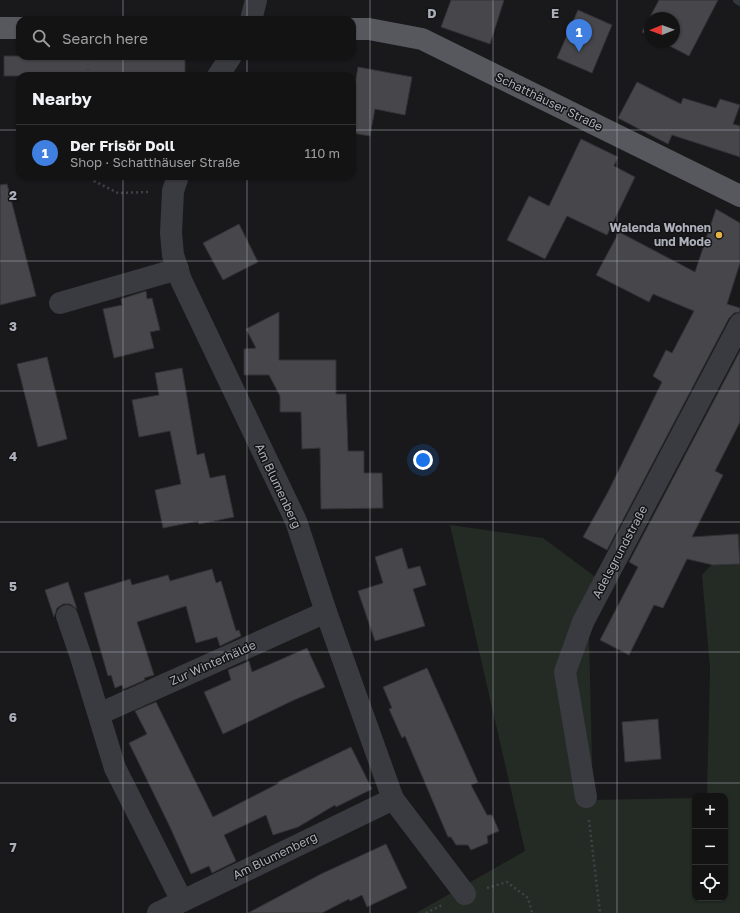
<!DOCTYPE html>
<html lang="en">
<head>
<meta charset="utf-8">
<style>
	:root { --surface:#131314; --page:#202022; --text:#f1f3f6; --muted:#9d9ea0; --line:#323234; --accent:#ea580c }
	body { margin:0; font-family:"Golos Text",sans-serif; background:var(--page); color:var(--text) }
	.controls { position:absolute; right:12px; bottom:12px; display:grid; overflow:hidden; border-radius:8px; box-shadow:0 1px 3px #0004 }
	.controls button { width:36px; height:36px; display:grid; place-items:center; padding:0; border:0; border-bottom:1px solid var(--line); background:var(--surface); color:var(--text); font:20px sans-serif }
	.compass { position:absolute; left:644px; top:12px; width:36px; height:36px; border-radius:50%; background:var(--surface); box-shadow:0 1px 3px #0004; rotate:269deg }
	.you { position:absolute; left:423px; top:460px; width:14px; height:14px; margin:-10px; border:3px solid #fff; border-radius:50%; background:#1a73e8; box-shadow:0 0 0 6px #1a73e833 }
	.badge { display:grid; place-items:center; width:26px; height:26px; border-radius:50%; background:var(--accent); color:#fff; font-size:13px; font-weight:700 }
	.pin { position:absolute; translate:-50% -33px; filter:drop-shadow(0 1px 2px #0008) }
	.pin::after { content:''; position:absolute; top:21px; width:14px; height:12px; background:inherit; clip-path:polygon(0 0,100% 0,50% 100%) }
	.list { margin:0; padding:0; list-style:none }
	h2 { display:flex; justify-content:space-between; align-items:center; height:52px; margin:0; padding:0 16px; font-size:17px }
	h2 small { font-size:13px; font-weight:400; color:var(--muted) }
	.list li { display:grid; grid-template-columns:26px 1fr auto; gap:12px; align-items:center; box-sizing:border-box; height:56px; padding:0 16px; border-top:1px solid var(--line) }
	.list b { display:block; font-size:15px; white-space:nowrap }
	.list p { margin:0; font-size:13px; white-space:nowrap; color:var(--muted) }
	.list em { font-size:13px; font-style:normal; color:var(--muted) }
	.icon { flex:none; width:22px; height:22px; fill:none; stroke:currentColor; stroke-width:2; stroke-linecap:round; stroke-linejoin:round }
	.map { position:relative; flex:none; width:740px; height:913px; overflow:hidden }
	.search { position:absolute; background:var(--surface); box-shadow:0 1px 3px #0004; left:16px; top:16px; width:340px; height:44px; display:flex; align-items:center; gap:10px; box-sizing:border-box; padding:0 14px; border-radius:12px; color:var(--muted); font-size:15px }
	.panel { position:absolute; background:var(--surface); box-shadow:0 1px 3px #0004; left:16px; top:72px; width:340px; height:108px; border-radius:12px }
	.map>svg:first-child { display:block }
	.green { fill:#232b24 }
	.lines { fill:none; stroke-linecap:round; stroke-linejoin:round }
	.stream { stroke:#30383e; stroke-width:8 }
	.building { fill:#46464b; stroke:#333337 }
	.path { stroke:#404247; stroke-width:2.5; stroke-dasharray:2 3; stroke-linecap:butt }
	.minor { stroke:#3a3b40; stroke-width:22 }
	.major { stroke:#56585e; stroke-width:22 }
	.grid { fill:none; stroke:#acb0ba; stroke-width:1; stroke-opacity:0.55 }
	.poi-dot { fill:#e5b047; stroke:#141416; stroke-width:1.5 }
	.labels { text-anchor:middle; stroke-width:3; stroke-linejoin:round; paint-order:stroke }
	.street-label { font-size:12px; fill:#acb0ba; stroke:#141416 }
	.poi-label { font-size:12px; font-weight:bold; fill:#acb0ba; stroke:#141416; text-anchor:end }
	.grid-label { font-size:13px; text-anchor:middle; font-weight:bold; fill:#acb0ba; stroke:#141416; stroke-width:3; stroke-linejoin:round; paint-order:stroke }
</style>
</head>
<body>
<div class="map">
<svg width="740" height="913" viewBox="0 0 740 913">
	<rect width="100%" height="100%" fill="#19191b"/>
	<path class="green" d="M450,525L543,538L609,587L589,637L593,800L695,798V898H725V796H707L710,669L702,575L740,533V913H416L525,851Z"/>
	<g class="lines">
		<path class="stream" d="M737,0L740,2"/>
	</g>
	<g class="building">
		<path d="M451,0H504L490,44L441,27Z"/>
		<path d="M659,0H718L689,56L662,42H674V18H650V36L642,32Z"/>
		<path d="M578,10L612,25L592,73L557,58Z"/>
		<rect x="4" y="56" width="181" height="20"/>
		<path d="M358,67L412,77L405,115L375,109L370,136L352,133V103Z"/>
		<path d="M637,82L681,104L683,98L716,108L720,99L740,105L733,124L740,126V157L672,135L668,144L618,118Z"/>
		<path d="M581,139L618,157L614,166L635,177L607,235L567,216L545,259L507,240L529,196L549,206Z"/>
		<path d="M7,184L36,296L0,305V185Z"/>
		<path d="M716,209L740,223V263L727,304L740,308V312L734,313L729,318L607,550L583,537L608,492L662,382L653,376L666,350L672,353L694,311L653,294L649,302L596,275L619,232L695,272Z"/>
		<path d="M239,224L258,262L223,280L203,243Z"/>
		<path d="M146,291L147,299L152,298L160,330L150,332L154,348L114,358L103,309L122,305L121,299Z"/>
		<path d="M279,312V360H336V394H346L348,451H364V473H382L383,508L321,509L320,448L302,449L301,412H280V396L269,375H244V349L256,348L246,329Z"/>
		<path d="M740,351V422L715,471L723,475L692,537L738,534L740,564L713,565L687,559L663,608L654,605L629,655L600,640L638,567L629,562Z"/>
		<path d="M47,357L67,439L38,447L17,364Z"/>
		<path d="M182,368L197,455L204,453L210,478L225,475L234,517L199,524L198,521L163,528L155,490L181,484L170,431L139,437L132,400L159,395L155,373Z"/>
		<path d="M402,548L408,569L420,566L426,585L413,589L425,626L375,641L358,591L383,583L375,557Z"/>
		<path d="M212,569L216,583L221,581L236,631L239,630L241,636L220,646L217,637L196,643L186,606L137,622L154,675L144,678L145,680L124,689L122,685L115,688L111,675L108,676L84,593L130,579L132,585L168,575L170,581Z"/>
		<path d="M68,582L77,609L70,604H63L57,608L54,617L45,590Z"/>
		<path d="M307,648L325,687L294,700L223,734L204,692L231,680L228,670L249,661L252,672Z"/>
		<path d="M427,668L478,782L471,785L487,815H492L499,831L487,836L488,843L471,850L468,845H456L451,837H448L405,736L402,738L389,709L392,708L383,687Z"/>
		<path d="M156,702L213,817L279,783L278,782L351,747L372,789L336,807L335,805L298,827L273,835L266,815L224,835L236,861L212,873L209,866L191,874L170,827L129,743L147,734L135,711Z"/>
		<path d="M658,719L661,759L625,762L622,722Z"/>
		<path d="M386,844L407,888L367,907L362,895L350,901L349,899L322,913H248L321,874Z"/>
	</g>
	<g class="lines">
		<g class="path">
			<path d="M88,76V56"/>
			<path d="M93,176L94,181L118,193L149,192"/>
			<path d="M589,820L600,913"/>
			<path d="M487,888L507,882L528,898L532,913"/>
			<path d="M426,913L444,904"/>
		</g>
		<g class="minor">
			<path d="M251,20L256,0"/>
			<path d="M218,76L231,56"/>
			<path d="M178,176L173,191L171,233L173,255L181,280L296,521L326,612L393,799"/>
			<path d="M60,303L178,269"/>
			<path d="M67,616L81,657L115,768L182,901"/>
			<path d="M99,714L326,612"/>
			<path d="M586,797L565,672L583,622L740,324"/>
			<path d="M158,913L393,799L465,894"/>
		</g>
		<g class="major">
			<path d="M0,28H20"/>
			<path d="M352,29H369L422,39L740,196"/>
		</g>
	</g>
	<path class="grid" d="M123,0V20M247,0V20M370,0V913M493,0V913M617,0V913M123,56V76M247,56V76M0,130H20M352,130H740M123,176V913M247,176V913M0,261H740M0,391H740M0,522H740M0,652H740M0,783H740"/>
	<circle class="poi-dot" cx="719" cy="235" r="4"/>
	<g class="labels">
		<g class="street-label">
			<text transform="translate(549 102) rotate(26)" y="4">Schatthäuser Straße</text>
			<text transform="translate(278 486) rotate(65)" y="4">Am Blumenberg</text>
			<text transform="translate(620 552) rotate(-62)" y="4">Adelsgrundstraße</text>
			<text transform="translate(213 663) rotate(-24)" y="4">Zur Winterhälde</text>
			<text transform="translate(275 856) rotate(-26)" y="4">Am Blumenberg</text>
		</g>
		<g class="poi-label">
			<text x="711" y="232">Walenda Wohnen<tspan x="711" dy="14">und Mode</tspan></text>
		</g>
	</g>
	<g class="grid-label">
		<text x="432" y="18">D</text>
		<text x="555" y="18">E</text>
		<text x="13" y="200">2</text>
		<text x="13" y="331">3</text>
		<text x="13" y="461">4</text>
		<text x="13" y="591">5</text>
		<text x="13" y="722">6</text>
		<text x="13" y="852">7</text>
	</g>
</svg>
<div class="controls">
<button>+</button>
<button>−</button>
<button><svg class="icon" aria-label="locate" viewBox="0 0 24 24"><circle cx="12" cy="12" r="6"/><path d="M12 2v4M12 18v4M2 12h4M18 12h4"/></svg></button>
</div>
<svg class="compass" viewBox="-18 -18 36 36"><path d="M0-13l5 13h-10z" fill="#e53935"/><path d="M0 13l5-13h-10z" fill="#9d9ea0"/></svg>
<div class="you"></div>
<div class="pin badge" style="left:579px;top:52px;background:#3f7fe0">1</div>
<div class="search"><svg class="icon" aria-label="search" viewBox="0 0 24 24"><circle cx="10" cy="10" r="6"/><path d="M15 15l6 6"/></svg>Search here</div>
<section class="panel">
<h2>Nearby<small></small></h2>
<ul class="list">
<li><span class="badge" style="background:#3f7fe0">1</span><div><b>Der Frisör Doll</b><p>Shop · Schatthäuser Straße</p></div><em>110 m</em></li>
</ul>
</section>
</div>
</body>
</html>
